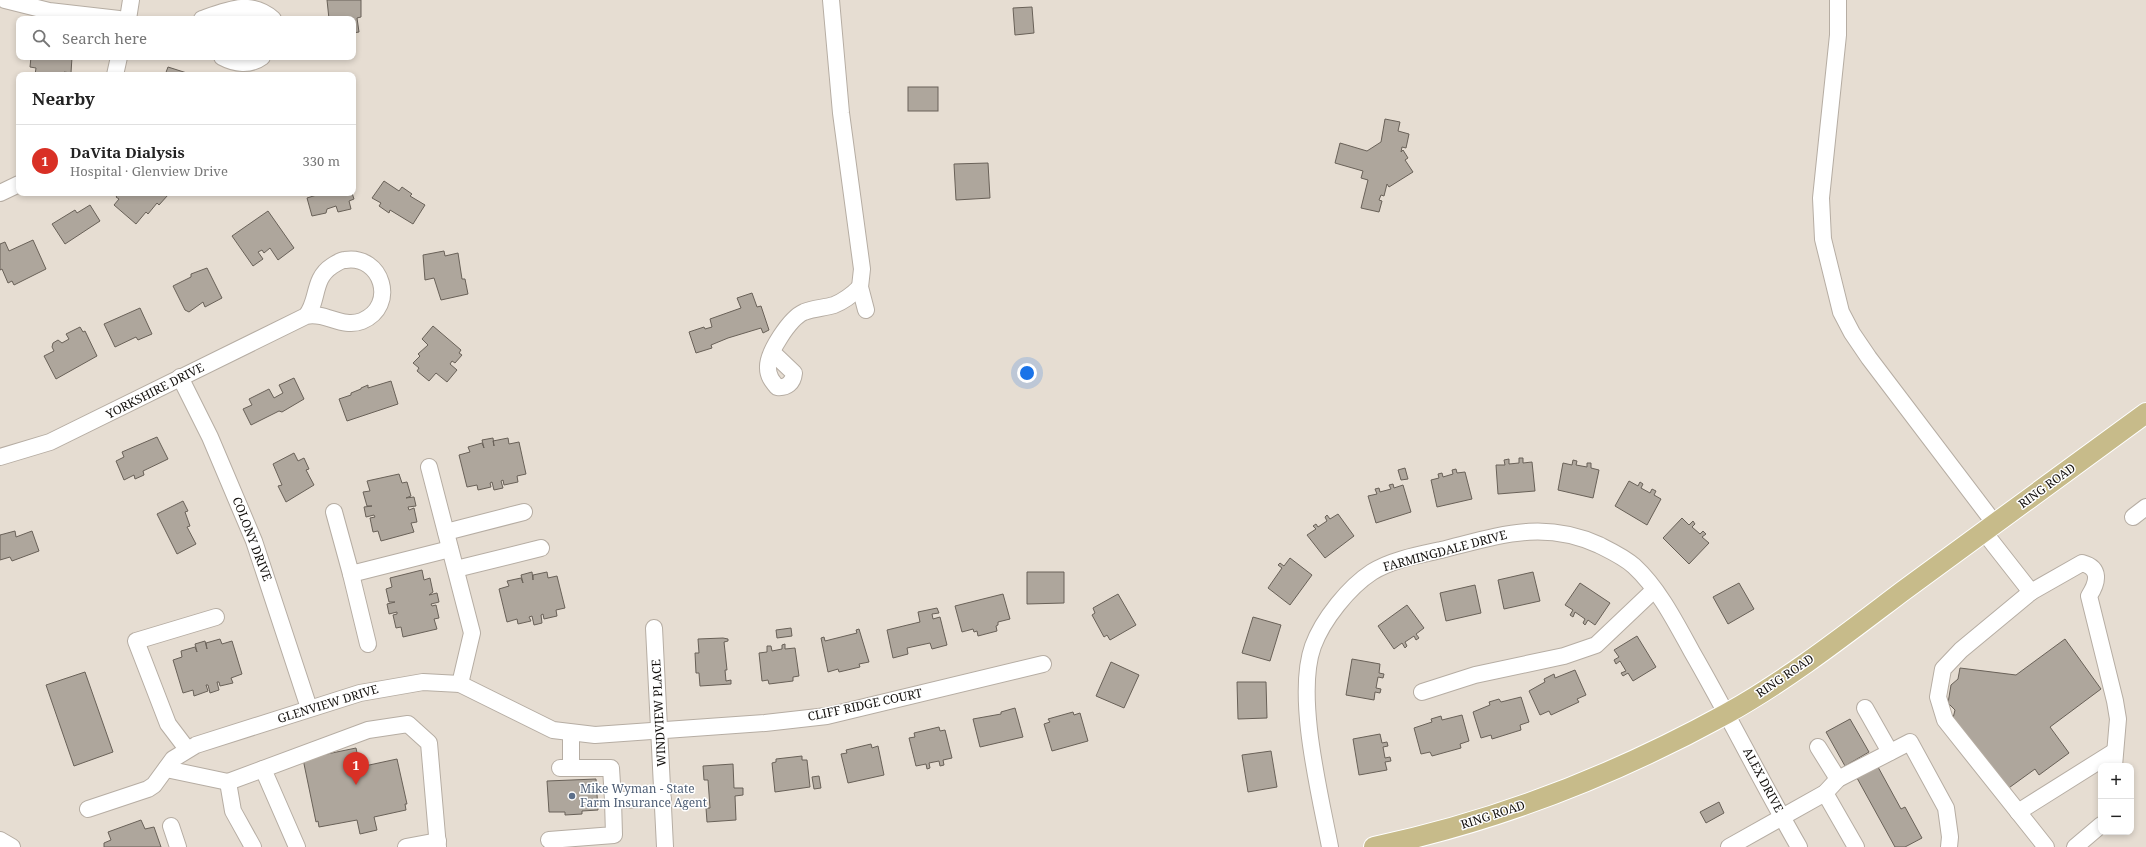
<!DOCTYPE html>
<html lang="en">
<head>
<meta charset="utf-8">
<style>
	:root { --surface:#fff; --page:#f2f2f2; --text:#222; --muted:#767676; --line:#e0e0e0; --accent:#d93025 }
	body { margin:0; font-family:"Noto Serif",serif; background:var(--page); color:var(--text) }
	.controls { position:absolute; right:12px; bottom:12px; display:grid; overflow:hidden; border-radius:8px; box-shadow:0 2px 6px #0003 }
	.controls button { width:36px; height:36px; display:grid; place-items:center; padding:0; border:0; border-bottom:1px solid var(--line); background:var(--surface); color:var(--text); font:20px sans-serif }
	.you { position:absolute; left:1027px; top:373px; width:14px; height:14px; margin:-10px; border:3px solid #fff; border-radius:50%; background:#1a73e8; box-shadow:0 0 0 6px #1a73e833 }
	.badge { display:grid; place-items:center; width:26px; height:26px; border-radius:50%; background:var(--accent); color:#fff; font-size:13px; font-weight:700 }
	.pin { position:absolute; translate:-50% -33px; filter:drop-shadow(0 1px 2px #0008) }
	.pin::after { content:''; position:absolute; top:21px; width:14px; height:12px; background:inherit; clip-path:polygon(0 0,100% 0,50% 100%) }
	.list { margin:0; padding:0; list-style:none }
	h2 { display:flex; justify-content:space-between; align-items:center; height:52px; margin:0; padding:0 16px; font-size:17px }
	h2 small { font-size:13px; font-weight:400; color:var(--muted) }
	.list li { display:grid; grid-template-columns:26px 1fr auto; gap:12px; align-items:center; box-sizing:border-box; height:72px; padding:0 16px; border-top:1px solid var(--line) }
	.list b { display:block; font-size:15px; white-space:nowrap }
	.list p { margin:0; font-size:13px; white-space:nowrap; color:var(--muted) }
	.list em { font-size:13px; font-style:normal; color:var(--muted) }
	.icon { flex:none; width:22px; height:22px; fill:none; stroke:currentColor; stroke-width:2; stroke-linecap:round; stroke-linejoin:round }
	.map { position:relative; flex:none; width:2146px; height:847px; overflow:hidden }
	.search { position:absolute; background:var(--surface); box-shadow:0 2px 6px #0003; left:16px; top:16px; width:340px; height:44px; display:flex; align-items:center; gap:10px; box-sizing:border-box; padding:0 14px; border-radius:8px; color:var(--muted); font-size:15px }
	.panel { position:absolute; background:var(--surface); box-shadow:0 2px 6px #0003; left:16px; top:72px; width:340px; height:124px; border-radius:8px }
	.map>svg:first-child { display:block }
	.building { fill:#aea69c; stroke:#696158 }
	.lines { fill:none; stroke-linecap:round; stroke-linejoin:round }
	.minor-casing { stroke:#b6ada3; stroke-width:18 }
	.major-casing { stroke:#fff; stroke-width:22 }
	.minor { stroke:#fff; stroke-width:16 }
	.major { stroke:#c7bb8a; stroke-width:20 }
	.service-dot { fill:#5c6f8a; stroke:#fff; stroke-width:1.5 }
	.labels { text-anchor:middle; stroke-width:3; stroke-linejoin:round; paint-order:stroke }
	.street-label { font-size:12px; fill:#14110e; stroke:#fff }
	.service-label { font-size:12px; fill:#4e5e75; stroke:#fff; text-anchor:start }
</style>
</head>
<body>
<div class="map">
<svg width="2146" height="847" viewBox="0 0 2146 847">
	<rect width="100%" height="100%" fill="#e6ddd2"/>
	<g class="building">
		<path d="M327,0H361V17L357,18L359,32L353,33V19H329Z"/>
		<path d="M1032,7L1034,33L1015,35L1013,8Z"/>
		<path d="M31,57H72L71,73L64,72V75H35L36,68L30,67Z"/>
		<path d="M168,67L190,74V75H165Z"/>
		<rect x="908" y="87" width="30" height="24"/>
		<path d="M1385,119L1400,122L1398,131L1409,134L1406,148L1402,147L1401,152L1403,150L1408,158L1405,160L1413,172L1389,187L1387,184L1384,196L1381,195L1379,200L1382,201L1379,212L1361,208L1368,180L1361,178L1363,171L1335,163L1340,143L1367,151L1381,142Z"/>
		<path d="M988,163L990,198L956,200L954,164Z"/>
		<path d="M384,181L399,191L402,187L412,194L410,196L425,205L413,224L390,210L389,213L379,206L381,203L372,198Z"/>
		<path d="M119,193H167L168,195L159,205L157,203L148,214L146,212L136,224L114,205L119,199L116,197Z"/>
		<path d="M323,193H352L354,199L349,201L351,209L338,212L336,206L327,209L326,213L312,216L307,198Z"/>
		<path d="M90,205L100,221L65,244L52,224L75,210L77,213Z"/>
		<path d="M268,211L294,248L278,260L270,248L264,253L262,250L258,252L263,259L253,266L232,236Z"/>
		<path d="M33,240L46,269L14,285L12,281L8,283L2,269L0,270V244L5,242L9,251Z"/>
		<path d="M444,251L445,256L458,253L462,279H465L468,294L441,300L434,278L425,280L423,255Z"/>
		<path d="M207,268L222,298L205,307L203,302L189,312L185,310L173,286L191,277V274Z"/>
		<path d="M752,293L757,307L761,306L769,330L763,333L761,328L728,338L711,345L712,348L696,353L689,332L704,327L705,329L712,327L710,319L741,308L737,298Z"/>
		<path d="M140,308L152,334L138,340L136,337L115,347L104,324Z"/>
		<path d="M433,326L461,350L459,353L462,355L455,363L452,361L450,364L457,370L447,382L436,373L429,381L417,371L419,368L413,363L420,356L418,354L428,345L422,339Z"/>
		<path d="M80,327L83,332L85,331L97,356L56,379L44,356L54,351L52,347L53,343L58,340L62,343L69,339L66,334Z"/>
		<path d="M294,378L304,399L282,412L279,411L251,425L243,409L252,405L249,399L269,389L274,398L283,393L279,385Z"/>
		<path d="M391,381L398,404L347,421L339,399L351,395V393L361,389V388L368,385V388Z"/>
		<path d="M157,437L168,459L143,471L144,475L135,479L134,475L124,480L116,461L124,457L122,452Z"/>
		<path d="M493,438L494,446L493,441L508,438L509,444L519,442L526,474L517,476L518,482L504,485L503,480L501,481L503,488L494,490L492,482L490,483L491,487L478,490L477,485L467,487L459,455L470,452L468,447L482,443L484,448L482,440Z"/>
		<path d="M294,453L298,461L304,458L309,469L306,470L314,485L286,502L278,486L282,485L273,464Z"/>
		<path d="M1519,458H1523V463L1532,462L1535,491L1498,494L1496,465H1505L1504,460L1509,459V464L1519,463Z"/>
		<path d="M1573,460L1577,461L1576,465L1587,467V463H1591V468L1599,470L1593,498L1558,490L1563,463L1572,465Z"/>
		<path d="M1405,468L1408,479L1401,480L1398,470Z"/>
		<path d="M1456,469L1457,473L1465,472L1472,499L1437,507L1431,480L1439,478L1438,474L1442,473L1443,477L1453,474L1452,470Z"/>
		<path d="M399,474L402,483L407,482L411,496L406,498L414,497L416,506L408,507L409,510L414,508L417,522L411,523L414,532L381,541L378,531L373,532L370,518L375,517L374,515L366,517L364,507L372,506H367L363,492L370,491L367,481Z"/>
		<path d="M1629,481L1638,486L1640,482L1643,484L1641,488L1650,493L1652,489L1656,491L1654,495L1661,499L1647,525L1615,506Z"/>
		<path d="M1393,484L1394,488L1403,485L1411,512L1376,523L1368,496L1377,494L1375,489L1379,488L1380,492L1391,489L1389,485Z"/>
		<path d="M183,501L188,511L185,512L190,526L187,527L196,544L177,554L157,514Z"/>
		<path d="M1338,514L1354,536L1325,558L1307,535L1316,529L1313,526L1316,524L1318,527L1327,521L1325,517L1327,515L1330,519Z"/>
		<path d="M1682,518L1689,525L1693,521L1695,524L1692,527L1700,534L1703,531L1706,534L1702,537L1709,543L1689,564L1663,538Z"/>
		<path d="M15,531L16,537L32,531L39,551L12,561L10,557L0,560V535Z"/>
		<path d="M1290,558L1312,575L1290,605L1268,588L1282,568L1278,565L1280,563L1284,566Z"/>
		<path d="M422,570L424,580L430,578L433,592L429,595L437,593L439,602L431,604L432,606L436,605L439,618L434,619L437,629L403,637L401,627L396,628L393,615L397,614V612L389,614L387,604L395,602H389L386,589L392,587L390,578Z"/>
		<path d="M532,572L533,580V575L547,572L548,578L557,576L565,608L556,610L557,616L544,619L543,614L541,615L542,623L534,625L532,616L529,617L531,621L518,624L517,619L507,622L499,589L509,586L507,581L521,578L523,583L521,575Z"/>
		<path d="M1027,572H1064V603L1027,604Z"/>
		<path d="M1533,572L1540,601L1504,609L1498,580Z"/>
		<path d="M1580,583L1610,603L1595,625L1588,620L1585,625L1583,623L1585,619L1575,612L1573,617L1570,615L1573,610L1565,605Z"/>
		<path d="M1739,583L1754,609L1728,624L1713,597Z"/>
		<path d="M1475,585L1481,613L1446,621L1440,593Z"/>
		<path d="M1003,594L1010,619L998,622V625L996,626L997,631L978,636L977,631L974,632L973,629L962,632L955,606Z"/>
		<path d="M1118,594L1136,625L1110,640L1107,635L1104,637L1092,615L1095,613L1093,608Z"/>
		<path d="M1407,605L1424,628L1416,634L1419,638L1416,640L1414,636L1405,642L1407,646L1405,648L1402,643L1394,649L1378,626Z"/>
		<path d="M937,608L939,613L932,614L933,619L940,617L947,645L932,649L930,643L907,648L908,654L893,658L887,630L920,622L918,612Z"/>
		<path d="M1253,617L1281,625L1270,661L1242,653Z"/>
		<path d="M791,628L792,636L777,638L776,630Z"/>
		<path d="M859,629L869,662L859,664L860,667L839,672L838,669L828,672L821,638L824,637L825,641L857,633L856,630Z"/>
		<path d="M1637,636L1656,667L1633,681L1628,673L1623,676L1621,673L1626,671L1620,661L1616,664L1614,660L1619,657L1614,650Z"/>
		<path d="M723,638L728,639V641L724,642L727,670H725L726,681L731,680V684L700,686L699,673H696L695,653H699L698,639Z"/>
		<path d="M220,639L222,644L232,641L242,674L231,678L233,683L220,686L219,682H217L219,690L210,693L208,685H206L208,691L194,696L193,690L183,693L173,660L182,657L181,651L195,647L197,652L195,644L205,641L207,649L206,643Z"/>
		<path d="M2065,639L2101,689L2050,727L2069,753L2039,775L2035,769L2006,790L1953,718L1955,710L1948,703L1951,685L1958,679L1960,668L2016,675Z"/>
		<path d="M785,644V649L795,648L799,676L793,677V681L769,684L768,680L762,681L759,653L767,652V646H771L772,651L782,649V645Z"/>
		<path d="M1352,659L1380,664L1379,673L1384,674L1383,678L1378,677L1376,688L1381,689L1380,693L1375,692L1374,700L1346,695Z"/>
		<path d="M1111,662L1139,675L1124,708L1096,696Z"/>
		<path d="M1575,670L1586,695L1577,699L1579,702L1551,715L1549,711L1540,715L1529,691L1545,682L1544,679L1554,674L1555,678Z"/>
		<path d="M85,672L113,752L74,766L46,685Z"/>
		<path d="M1237,682H1266L1267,718L1238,719Z"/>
		<path d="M1521,697L1529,722L1520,725L1521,730L1492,739L1491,735L1481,738L1473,712L1490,705L1489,702L1499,699L1501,702Z"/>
		<path d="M1015,708L1023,737L980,747L973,719L1001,714V712Z"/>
		<path d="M1073,712L1074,715L1080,713L1088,741L1052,751L1044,724L1050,722L1048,719Z"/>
		<path d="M1462,715L1469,741L1460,744L1461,748L1432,756L1430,752L1421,754L1414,728L1432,722L1431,719L1441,716L1442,720Z"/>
		<path d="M1850,719L1869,752L1845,766L1826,732Z"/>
		<path d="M939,727L940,731L945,730L952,758L943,760L944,765L940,766L939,761L929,763L930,768L927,769L926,764L916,766L909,738L915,737L914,733Z"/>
		<path d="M1380,734L1382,743L1387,742L1388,746L1383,747L1385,758L1390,757L1391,761L1385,762L1387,770L1359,775L1353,739Z"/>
		<path d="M871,744L872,748L878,746L884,775L848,783L841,754L847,753L846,750Z"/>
		<path d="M356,748L360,767L397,759L407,804H405L406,810L374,817L377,830L360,834L357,820L319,827L318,821L316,822L303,759Z"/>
		<path d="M1271,751L1277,787L1248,792L1242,755Z"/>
		<path d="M802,756V760H807L810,787L775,792L772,763L776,762V759Z"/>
		<path d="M733,764L734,788H743V795L735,796L736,820L707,822L706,808H710L708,780H704L703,766Z"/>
		<path d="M1878,767L1901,809L1905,807L1922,838L1905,847H1895L1857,778Z"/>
		<path d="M819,776L821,788L814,789L812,777Z"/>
		<path d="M596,779L598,810L582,811V814L565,815V812H549L547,781Z"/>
		<path d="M1719,802L1724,813L1706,823L1700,812Z"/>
		<path d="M141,820L145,829L154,827L161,847H104V843L111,840L108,832Z"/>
	</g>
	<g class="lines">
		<g class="minor-casing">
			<g id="minor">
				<path d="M5,0L49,11L119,19"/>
				<path d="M831,0L841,113L862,269L860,287L866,310"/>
				<path d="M1838,0V35L1821,198L1823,239L1841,312L1852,333L1869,358L1995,524"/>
				<path d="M128,19L131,0"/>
				<path d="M202,19C230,9 251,0 273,19"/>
				<path d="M222,57C235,64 250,66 262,57"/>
				<path d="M115,75L119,57"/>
				<path d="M0,193L19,184"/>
				<path d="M772,352L794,373C793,383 787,388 777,387C772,381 768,376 768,368C767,353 790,318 804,312C814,308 824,308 834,305C844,301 852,295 860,287"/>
				<path d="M180,377L210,437L254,541L309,708"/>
				<path d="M0,457L50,442L306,316C325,311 342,329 362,321C398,306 382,254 345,260C340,260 336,264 332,266C312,279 319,301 306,316"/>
				<path d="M429,467L472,633L460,684"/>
				<path d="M334,512L351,574L450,549"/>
				<path d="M2133,517L2146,507"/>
				<path d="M446,532L524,512"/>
				<path d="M1984,532L2031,592L2082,563C2101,568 2098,582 2089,596L2115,701L2118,719L2114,766"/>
				<path d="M456,569L541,548"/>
				<path d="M351,574L368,644"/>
				<path d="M2031,592L1961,650L1943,669L1938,697L1945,720L2046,847"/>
				<path d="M654,628L665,847"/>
				<path d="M1422,692L1475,675L1564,656L1596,645L1654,590"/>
				<path d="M1865,708L1890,752"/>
				<path d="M571,733V768"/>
				<path d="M1818,747L1838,779"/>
				<path d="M187,749L168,724L136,641L216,617"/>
				<path d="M560,768H611L613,800"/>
				<path d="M166,769L228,782"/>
				<path d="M263,769L297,847"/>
				<path d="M1825,793L1856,847"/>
				<path d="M88,809L148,789L154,785L173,759L196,745L360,693L423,682L460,684L553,730L595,735L765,723L827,716L1043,664"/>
				<path d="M2018,812L2115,751"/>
				<path d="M171,826L178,847"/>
				<path d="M0,840L12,847"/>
				<path d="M549,840L614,835L613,800L663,799"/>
				<path d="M253,847L233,811L228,782L368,730L408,724L429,743L438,847"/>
				<path d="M406,847L438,841"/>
				<path d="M1330,847C1320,794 1295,696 1313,646C1323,619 1349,587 1372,572C1391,560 1418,555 1441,550C1498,536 1542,519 1599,545C1611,551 1624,557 1634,566C1659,589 1676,623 1692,652C1729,716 1762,783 1799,847"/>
				<path d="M1729,847L1825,793L1838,779L1910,742L1946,808L1950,837L1949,847"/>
				<path d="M2075,847L2101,825"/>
			</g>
		</g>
		<g class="major-casing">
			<path id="major" d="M1374,847C1498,821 1615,775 1726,714C1789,679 1846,634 1903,591C1984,532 2065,472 2146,413"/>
		</g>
		<use href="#minor" class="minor"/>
		<use href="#major" class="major"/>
	</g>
	<circle class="service-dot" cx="572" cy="796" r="4"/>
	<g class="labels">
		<g class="street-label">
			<text transform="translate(155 391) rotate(-27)" y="4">YORKSHIRE DRIVE</text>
			<text transform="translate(2047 486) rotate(-36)" y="4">RING ROAD</text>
			<text transform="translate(252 539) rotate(69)" y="4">COLONY DRIVE</text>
			<text transform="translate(1445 551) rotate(-15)" y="4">FARMINGDALE DRIVE</text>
			<text transform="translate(1785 676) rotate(-34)" y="4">RING ROAD</text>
			<text transform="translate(328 704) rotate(-17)" y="4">GLENVIEW DRIVE</text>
			<text transform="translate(865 705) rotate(-12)" y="4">CLIFF RIDGE COURT</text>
			<text transform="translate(659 713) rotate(-93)" y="4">WINDVIEW PLACE</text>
			<text transform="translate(1763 780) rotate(62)" y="4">ALEX DRIVE</text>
			<text transform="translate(1493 815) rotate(-18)" y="4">RING ROAD</text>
		</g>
		<g class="service-label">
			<text x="580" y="793">Mike Wyman - State<tspan x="580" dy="14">Farm Insurance Agent</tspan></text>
		</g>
	</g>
</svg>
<div class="controls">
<button>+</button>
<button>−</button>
</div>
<div class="you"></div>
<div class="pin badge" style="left:356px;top:785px">1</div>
<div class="search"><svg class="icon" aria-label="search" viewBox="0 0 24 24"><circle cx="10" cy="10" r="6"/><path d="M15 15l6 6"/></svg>Search here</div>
<section class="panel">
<h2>Nearby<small></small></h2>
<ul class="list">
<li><span class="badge">1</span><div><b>DaVita Dialysis</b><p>Hospital · Glenview Drive</p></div><em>330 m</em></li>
</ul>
</section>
</div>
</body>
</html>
